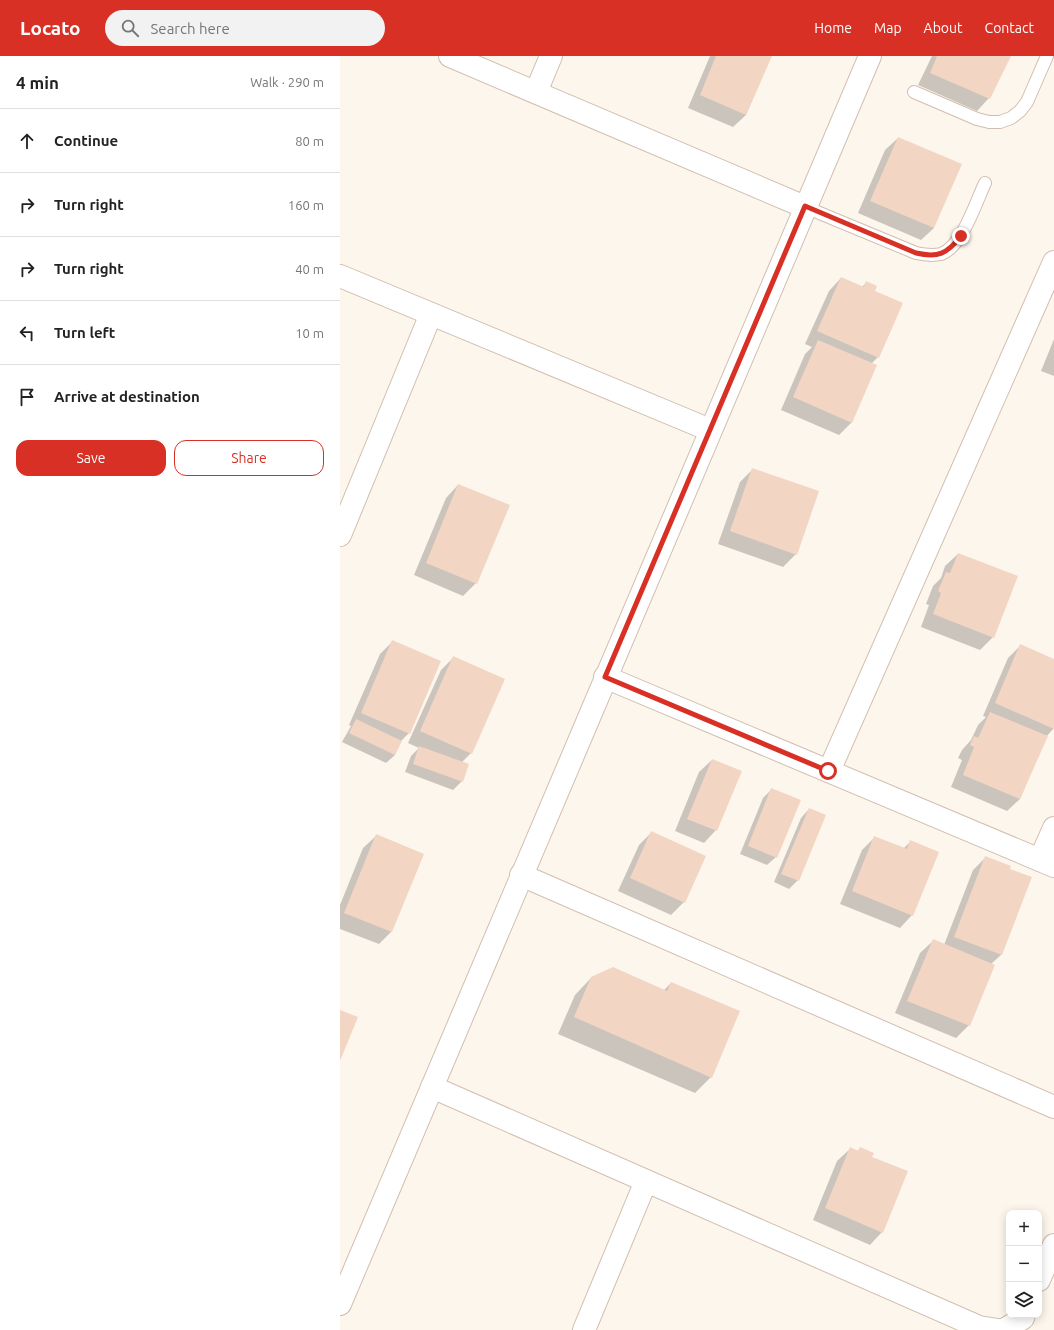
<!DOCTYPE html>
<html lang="en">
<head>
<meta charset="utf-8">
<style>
	:root { --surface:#fff; --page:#f2f2f2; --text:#222; --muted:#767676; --line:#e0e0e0; --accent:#d93025 }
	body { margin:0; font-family:Ubuntu,sans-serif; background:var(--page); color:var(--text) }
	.controls { position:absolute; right:12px; bottom:12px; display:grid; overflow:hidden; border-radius:8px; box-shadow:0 2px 10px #0003 }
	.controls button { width:36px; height:36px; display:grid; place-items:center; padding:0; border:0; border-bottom:1px solid var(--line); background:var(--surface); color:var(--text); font:20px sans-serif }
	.stop { position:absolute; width:12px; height:12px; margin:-9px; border:3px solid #d93025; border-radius:50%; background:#fff }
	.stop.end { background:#d93025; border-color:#fff; box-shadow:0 1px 4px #0008 }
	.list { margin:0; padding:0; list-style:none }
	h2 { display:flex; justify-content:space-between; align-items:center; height:52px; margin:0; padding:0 16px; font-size:17px }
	h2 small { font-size:13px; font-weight:400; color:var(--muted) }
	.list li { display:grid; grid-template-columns:26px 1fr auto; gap:12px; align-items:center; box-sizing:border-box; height:64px; padding:0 16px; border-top:1px solid var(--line) }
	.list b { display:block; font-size:15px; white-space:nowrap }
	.list em { font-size:13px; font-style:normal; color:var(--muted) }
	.actions { display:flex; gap:8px; padding:12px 16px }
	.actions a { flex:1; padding:9px 0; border:1px solid var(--accent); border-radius:12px; text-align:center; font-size:14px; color:var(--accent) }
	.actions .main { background:var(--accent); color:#fff }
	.icon { flex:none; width:22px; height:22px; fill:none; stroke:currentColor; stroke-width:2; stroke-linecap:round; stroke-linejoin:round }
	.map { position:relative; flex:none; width:714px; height:1274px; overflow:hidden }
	header { display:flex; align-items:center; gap:24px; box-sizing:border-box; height:56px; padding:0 20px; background:var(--accent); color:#fff }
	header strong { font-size:19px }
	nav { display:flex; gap:22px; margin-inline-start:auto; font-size:14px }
	.search { width:280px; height:36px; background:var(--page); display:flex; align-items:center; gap:10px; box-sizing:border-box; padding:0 14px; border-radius:22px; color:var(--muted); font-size:15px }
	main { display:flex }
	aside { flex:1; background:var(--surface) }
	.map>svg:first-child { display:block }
	.shadow { fill:#0003 }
	.building { fill:#f3d5c3 }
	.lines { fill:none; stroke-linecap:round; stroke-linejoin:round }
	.service-casing { stroke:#d1beb0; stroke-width:14 }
	.minor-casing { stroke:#d1beb0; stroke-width:24 }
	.service { stroke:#fff; stroke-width:12 }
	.minor { stroke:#fff; stroke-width:22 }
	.route { stroke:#d93025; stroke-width:5 }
</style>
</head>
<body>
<header>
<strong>Locato</strong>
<div class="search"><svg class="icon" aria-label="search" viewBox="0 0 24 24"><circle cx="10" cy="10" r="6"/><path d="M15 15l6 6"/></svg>Search here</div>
<nav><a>Home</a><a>Map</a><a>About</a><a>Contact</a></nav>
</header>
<main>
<aside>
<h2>4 min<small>Walk · 290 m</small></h2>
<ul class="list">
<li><svg class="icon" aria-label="ahead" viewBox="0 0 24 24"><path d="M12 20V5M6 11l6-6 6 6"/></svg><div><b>Continue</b></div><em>80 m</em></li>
<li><svg class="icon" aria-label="right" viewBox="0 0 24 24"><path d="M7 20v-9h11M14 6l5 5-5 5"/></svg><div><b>Turn right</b></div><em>160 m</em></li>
<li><svg class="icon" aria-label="right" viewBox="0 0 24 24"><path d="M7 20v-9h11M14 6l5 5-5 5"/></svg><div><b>Turn right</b></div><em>40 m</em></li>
<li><svg class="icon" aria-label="left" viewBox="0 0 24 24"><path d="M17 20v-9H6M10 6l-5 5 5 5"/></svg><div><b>Turn left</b></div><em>10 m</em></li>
<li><svg class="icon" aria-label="arrive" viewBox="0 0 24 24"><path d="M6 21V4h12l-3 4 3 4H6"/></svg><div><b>Arrive at destination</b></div></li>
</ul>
<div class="actions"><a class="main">Save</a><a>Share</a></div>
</aside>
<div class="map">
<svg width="714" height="1274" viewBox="0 0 714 1274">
	<rect width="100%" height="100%" fill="#fdf6ec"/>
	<g class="shadow">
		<path d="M370,0H431L406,59L393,71L348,52Z"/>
		<path d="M592,0H669L649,42L637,55L578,29Z"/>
		<path d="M558,82L594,172L581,184L518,157L545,94Z"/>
		<path d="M501,222L522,231L526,227L534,236L538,301L531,308L512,366L499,379L441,354L465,298L472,291L465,288L489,235Z"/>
		<path d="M714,283V320L701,315Z"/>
		<path d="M413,413L456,498L443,511L378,488L400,426Z"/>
		<path d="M118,429L136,527L123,540L74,519L106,442Z"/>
		<path d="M618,498L653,581L640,594L581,571L589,549L586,548L593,530L601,522L605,510Z"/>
		<path d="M53,585L69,677L61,685L55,699L46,707L2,686L11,670L9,669L40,598Z"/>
		<path d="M681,589L714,604V672L706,681L680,743L667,755L611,731L622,704L618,702L622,694L631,684L638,669L646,661L643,660L668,602Z"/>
		<path d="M113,602L131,697L122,706V725L113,734L65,716L71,700L79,692L68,687L101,614Z"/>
		<path d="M372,704L376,774L364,787L335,775L359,716Z"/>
		<path d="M432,733L436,801L427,809L400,798L423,742Z"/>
		<path d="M469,753L458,824L449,833L434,826L461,762Z"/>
		<path d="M312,776L344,846L331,859L278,835L299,789Z"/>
		<path d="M36,780L83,799L51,876L39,888L0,873V849L23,792Z"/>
		<path d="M535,781L564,792L570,786L572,859L560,872L500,848L522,794Z"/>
		<path d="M645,802L662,898L651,908L629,969L616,982L555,957L580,897L593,885L604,889L633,814Z"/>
		<path d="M251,922L324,934L331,927L371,1021L355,1037L218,978L235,939Z"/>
		<path d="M510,1093L517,1095L520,1093L531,1102L542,1176L530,1189L473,1164L497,1105Z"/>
	</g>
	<g class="building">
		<path d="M376,0H432L406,59L360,39Z"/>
		<path d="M597,0H671L650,43L590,17Z"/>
		<path d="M558,81L622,108L594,172L530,145Z"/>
		<path d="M501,221L524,231L526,225L537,230L535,235L563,247L539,302L477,275Z"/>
		<path d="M478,284L537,309L512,367L453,341Z"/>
		<path d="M412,412L479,435L457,499L390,475Z"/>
		<path d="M118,428L170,449L137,528L86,507Z"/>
		<path d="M618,497L678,520L654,582L593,558L601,537L598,535L606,516L610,517Z"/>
		<path d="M52,584L101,605L70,678L21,657Z"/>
		<path d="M680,588L714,603V673L655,647Z"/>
		<path d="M113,600L165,623L132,698L80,675Z"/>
		<path d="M650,656L708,680L680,743L623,719L634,691L630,689L634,680L638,682Z"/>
		<path d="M16,663L62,685L55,699L9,677Z"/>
		<path d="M79,690L129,708L123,726L73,708Z"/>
		<path d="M372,703L402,715L377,775L347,763Z"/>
		<path d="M431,732L461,744L437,802L408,790Z"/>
		<path d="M469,752L486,759L459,825L441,818Z"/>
		<path d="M311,775L366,800L345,847L290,822Z"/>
		<path d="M36,778L84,798L52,876L4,857Z"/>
		<path d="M534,780L567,793L570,784L599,796L573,860L512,835Z"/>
		<path d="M645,800L671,810L670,813L692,821L662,899L614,881Z"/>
		<path d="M593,883L655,909L630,970L567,945Z"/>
		<path d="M273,911L327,935L331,926L400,955L372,1022L234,961L251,921Z"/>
		<path d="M0,954L18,961L0,1005Z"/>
		<path d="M510,1091L518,1095L520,1091L534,1097L532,1101L568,1115L543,1177L485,1152Z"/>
	</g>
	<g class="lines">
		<g class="service-casing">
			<g id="service">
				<path d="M574,36L637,63L649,66H660L671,62L680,55L687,46L707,0"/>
				<path d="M465,151L576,197C585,199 592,200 601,198C622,191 636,146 645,127"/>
			</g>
		</g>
		<g class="minor-casing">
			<g id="minor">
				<path d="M110,0L465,151"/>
				<path d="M196,36L211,0"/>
				<path d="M0,220L370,374"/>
				<path d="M0,479L91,258"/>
				<path d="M265,621L714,810"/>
				<path d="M489,715L714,206"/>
				<path d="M700,804L714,772"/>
				<path d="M181,819L714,1051"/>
				<path d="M92,1031L639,1271L658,1274"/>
				<path d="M699,1224L714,1189"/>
				<path d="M0,1248L530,0"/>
				<path d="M244,1274L306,1125"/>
				<path d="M664,1274L683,1262L684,1259"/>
			</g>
		</g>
		<use href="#service" class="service"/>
		<use href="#minor" class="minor"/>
	</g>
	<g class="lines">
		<path class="route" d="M488,715L265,621L465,150L576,197C598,202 607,198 621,180"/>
	</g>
</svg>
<div class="controls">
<button>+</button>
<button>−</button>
<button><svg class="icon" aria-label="layers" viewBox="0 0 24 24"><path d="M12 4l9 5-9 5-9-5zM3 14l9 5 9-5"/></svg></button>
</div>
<div class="stop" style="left:488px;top:715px"></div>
<div class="stop end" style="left:621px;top:180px"></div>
</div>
</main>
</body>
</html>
